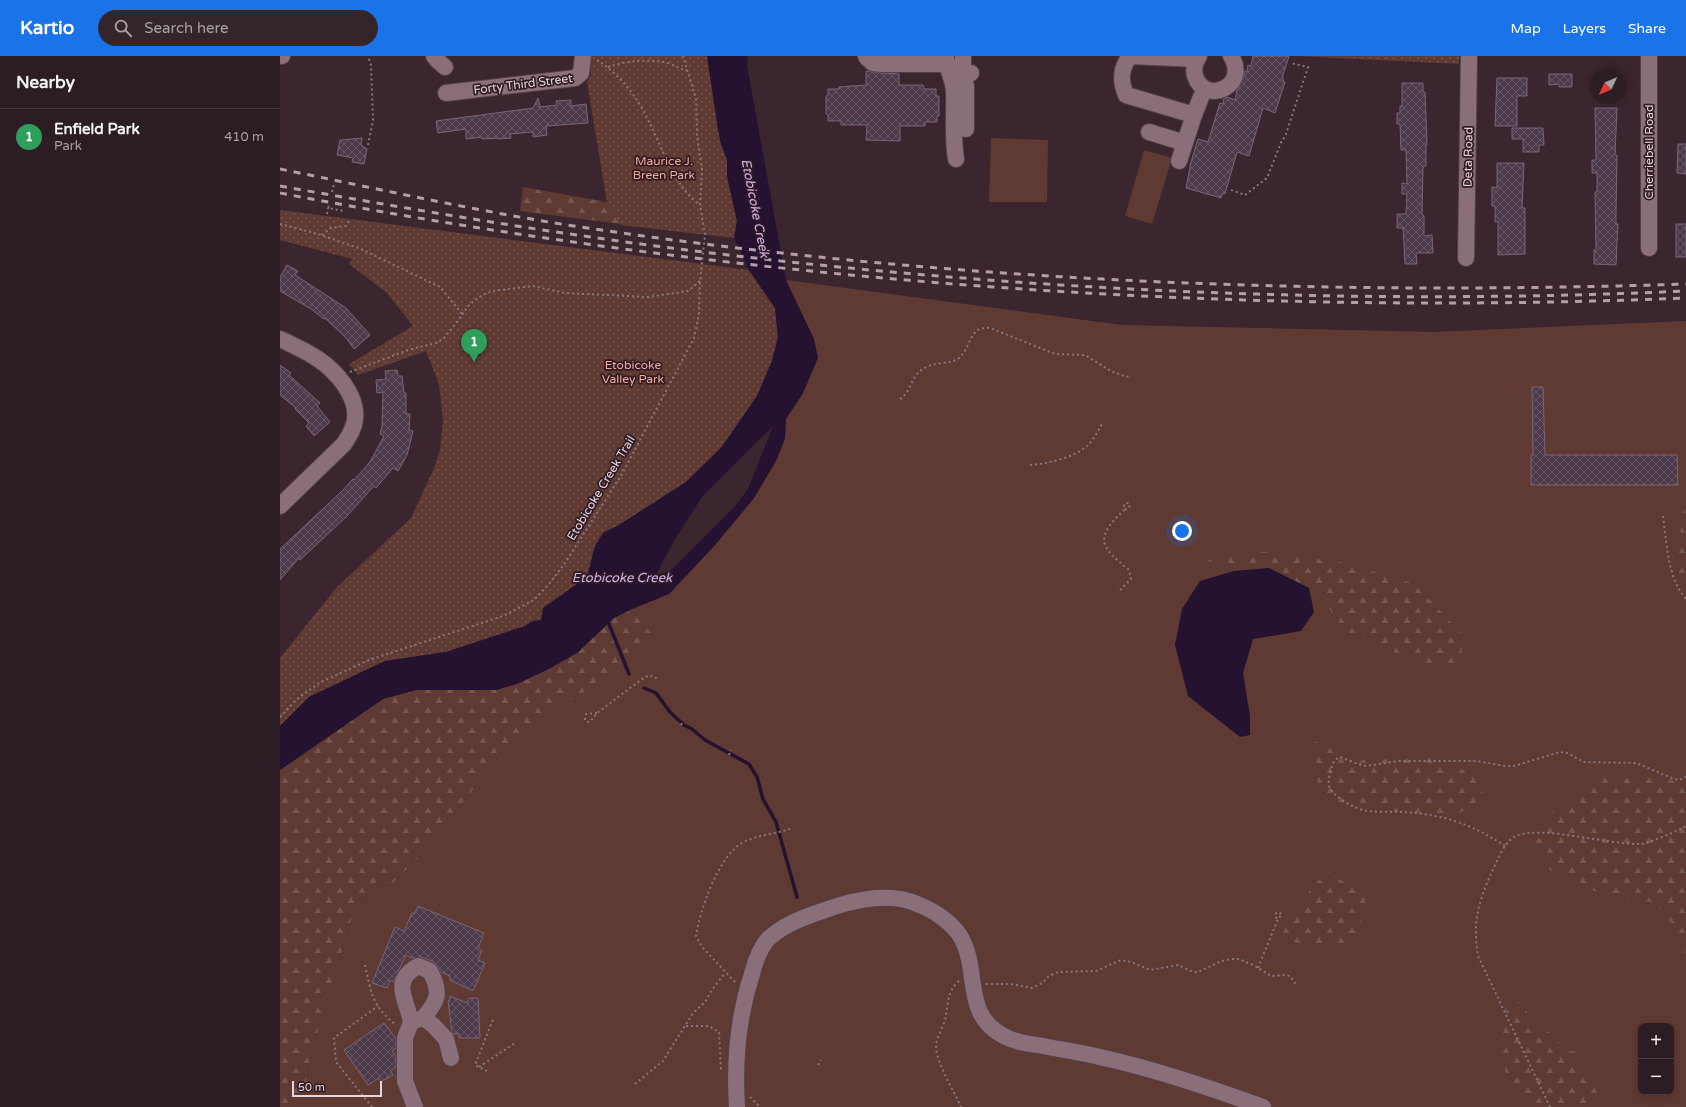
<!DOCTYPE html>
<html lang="en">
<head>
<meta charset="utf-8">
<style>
	:root { --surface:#2c1c23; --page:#34252b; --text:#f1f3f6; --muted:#a6a1a6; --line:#483a41; --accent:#1a73e8 }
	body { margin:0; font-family:"Varela Round",sans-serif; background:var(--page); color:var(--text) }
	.controls { position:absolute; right:12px; bottom:12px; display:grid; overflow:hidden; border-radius:8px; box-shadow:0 2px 10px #0003 }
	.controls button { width:36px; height:36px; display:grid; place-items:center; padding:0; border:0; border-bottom:1px solid var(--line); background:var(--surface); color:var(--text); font:20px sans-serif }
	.compass { position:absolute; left:1310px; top:12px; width:36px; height:36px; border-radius:50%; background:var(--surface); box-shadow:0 2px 10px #0003; rotate:226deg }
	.scale { position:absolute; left:12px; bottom:10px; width:90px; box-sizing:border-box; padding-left:4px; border:2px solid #e5d5dc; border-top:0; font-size:11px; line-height:14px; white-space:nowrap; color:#e5d5dc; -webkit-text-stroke:3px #301b25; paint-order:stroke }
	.you { position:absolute; left:902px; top:475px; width:14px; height:14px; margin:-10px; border:3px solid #fff; border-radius:50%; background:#1a73e8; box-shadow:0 0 0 6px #1a73e833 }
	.badge { display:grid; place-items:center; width:26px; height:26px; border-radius:50%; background:var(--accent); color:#fff; font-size:13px; font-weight:700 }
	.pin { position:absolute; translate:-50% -33px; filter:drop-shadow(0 1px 2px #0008) }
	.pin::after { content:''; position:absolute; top:21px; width:14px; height:12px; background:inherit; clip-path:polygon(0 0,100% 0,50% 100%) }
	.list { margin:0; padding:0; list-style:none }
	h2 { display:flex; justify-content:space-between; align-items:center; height:52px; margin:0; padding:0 16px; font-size:17px }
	h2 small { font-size:13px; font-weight:400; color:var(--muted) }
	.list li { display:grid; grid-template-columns:26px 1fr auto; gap:12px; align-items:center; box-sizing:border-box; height:56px; padding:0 16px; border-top:1px solid var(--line) }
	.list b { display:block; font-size:15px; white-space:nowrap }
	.list p { margin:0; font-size:13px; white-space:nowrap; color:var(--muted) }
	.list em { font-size:13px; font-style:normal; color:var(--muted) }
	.icon { flex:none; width:22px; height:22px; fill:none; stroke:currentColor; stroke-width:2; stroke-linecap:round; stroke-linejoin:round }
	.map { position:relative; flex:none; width:1406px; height:1051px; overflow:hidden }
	header { display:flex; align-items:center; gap:24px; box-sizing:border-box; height:56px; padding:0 20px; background:var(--accent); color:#fff }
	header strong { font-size:19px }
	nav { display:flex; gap:22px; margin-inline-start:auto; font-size:14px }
	.search { width:280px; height:36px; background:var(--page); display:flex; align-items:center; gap:10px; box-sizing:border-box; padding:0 14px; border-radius:22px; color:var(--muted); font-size:15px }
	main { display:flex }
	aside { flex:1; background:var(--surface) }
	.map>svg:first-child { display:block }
	.grass { fill:#5e3a32; fill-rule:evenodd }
	.forest { fill:url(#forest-firs) }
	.park { fill:url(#park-dots) }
	.water { fill:#241230; fill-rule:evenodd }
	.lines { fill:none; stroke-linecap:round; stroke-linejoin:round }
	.stream { stroke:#241230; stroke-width:3.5 }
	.building { fill:url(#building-cross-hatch); stroke:#7a6577 }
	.minor-casing { stroke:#54414a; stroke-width:18 }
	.path { stroke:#89767f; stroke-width:2; stroke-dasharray:2 3; stroke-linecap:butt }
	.minor { stroke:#8a6f7b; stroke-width:16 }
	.rail { stroke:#b2a0a8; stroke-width:3; stroke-dasharray:7 7; stroke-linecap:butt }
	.labels { text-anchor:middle; stroke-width:3.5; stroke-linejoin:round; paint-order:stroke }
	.street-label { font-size:12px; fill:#e5d5dc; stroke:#301b25 }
	.park-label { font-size:12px; fill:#f3aa9b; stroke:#301b25 }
	.water-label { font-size:13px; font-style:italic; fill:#d4b4ef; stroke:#301b25 }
</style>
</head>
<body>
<header>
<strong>Kartio</strong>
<div class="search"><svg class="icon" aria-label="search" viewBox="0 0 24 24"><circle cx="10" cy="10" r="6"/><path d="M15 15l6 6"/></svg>Search here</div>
<nav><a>Map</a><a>Layers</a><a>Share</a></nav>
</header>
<main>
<aside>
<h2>Nearby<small></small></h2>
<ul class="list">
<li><span class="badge" style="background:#2e9e5b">1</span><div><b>Enfield Park</b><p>Park</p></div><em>410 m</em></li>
</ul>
</aside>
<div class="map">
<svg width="1406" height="1051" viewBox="0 0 1406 1051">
	<defs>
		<pattern id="forest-firs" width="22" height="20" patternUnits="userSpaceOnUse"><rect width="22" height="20" fill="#5e3a32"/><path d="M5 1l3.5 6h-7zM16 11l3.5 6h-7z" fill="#75564f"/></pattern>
		<pattern id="park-dots" width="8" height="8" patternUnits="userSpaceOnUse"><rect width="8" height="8" fill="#5e3a32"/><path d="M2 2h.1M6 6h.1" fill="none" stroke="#75564f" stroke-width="1.8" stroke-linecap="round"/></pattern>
		<pattern id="building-cross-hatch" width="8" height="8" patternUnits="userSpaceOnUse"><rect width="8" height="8" fill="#4c3a4a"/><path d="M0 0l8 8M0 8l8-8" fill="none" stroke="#665664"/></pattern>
	</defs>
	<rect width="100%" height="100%" fill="#3b252f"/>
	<g class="grass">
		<path d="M711,82L768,84L767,146H709Z"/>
		<path d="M864,94L892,102L872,168L845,160Z"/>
		<path d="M506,224L842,269L1154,276L1406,265V438L1396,514L1406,531V1051H25L23,1049L31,998L72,861L95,828L110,830L146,794L217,703L216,634L334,562L352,553L389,538L435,489L474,442L497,403L505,382L506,363L523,337L517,250ZM1361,970H1391V1036H1361Z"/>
	</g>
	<g class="forest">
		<path d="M243,131L327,146L325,133L419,169L418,178L240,155Z"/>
		<path d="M1406,430V531L1396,514Z"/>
		<path d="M984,496L1066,507L1135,528L1183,579L1181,613L1134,605L1064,574L1044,545L1029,532L989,512L924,505Z"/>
		<path d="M352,553L375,582L319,628L254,663L217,703L146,794L110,830L95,828L72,861L31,998L23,1049L25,1051H0V714L103,643L136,634H216L237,628L269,613L297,597L334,562Z"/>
		<path d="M1029,682L1076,704L1152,702L1199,720L1204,743L1174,760L1138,759L1053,745L1038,728Z"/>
		<path d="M1322,721L1387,722L1406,727V934L1403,882L1376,847L1323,839L1269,814L1250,778L1278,750Z"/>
		<path d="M1049,816L1076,834L1086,843L1077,889H1027L991,881L1010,861L1025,852L1030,831Z"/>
		<path d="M1242,946L1253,968L1271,977L1286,994L1296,996L1294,1011L1304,1022L1321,1031V1049L1309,1048L1308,1051H1256L1242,1034L1226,1022L1221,984L1227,948Z"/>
	</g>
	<g class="park">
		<path d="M310,0H427L438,73L441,88L447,104V120L457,165L454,182L341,169L327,146L307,26L311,20Z"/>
		<path d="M1016,0H1179V8Z"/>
		<path d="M0,154L469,214L495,252L498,281L492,305L477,340L441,392L406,426L339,469L323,477L315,490L307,521L263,552L262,564L253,565L245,570L166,596L105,605L29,641L0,670V602L57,531L131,462L155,410L160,394L163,364L159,328L146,295L78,319L69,308L133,270L107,237L69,208L72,203L0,184Z"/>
	</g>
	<g class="water">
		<path d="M427,0H468L467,10L506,224L534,283L538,302L523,337L506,363L505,382L497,403L474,442L435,489L389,538L352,553L334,562L297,597L269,613L237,628L216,634H136L103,643L0,714V670L29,641L105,605L166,596L245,570L253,565L261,564L263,552L307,521L315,490L323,477L339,469L406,426L441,392L477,340L492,305L498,281L495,252L469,214L454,182L457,165L447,120V104L441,88L438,73ZM493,370L468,433L455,450L390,515L376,519L395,483L422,441Z"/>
		<path d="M989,512L1029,532L1034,556L1021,575L973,583L963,617L970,660V679L960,681L908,640L895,589L902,553L920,525L954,515Z"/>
	</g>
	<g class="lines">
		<g class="stream">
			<path d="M327,563L349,618"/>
			<path d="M364,632L376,637L390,656L404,669L412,673L425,684L469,708L477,721L483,743L496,766L517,841"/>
		</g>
	</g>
	<g class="building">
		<path d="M973,0H1009L1003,19V25L1005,26L995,57L983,52L969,100L957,96L945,138L943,137L941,142L906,132L911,106L918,83L928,86L940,47L943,48L944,42L947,41L955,44L957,34L963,24L965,15L967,16L968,9L971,10Z"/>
		<path d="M586,15L601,17L619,18V29H643L644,33H656V40H659V60H657V66H645V70H620V85L586,84L587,69H561V65H548V59L546,58V40L548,39V33H559V31L586,29Z"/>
		<path d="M1269,18H1292V31H1279V28L1269,29Z"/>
		<path d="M1217,22H1247V40H1237V70H1215Z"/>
		<path d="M1122,27H1143V36H1145L1147,89H1146V110H1143L1142,158L1144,160V180L1152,179L1153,197H1136L1137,208H1125L1123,172H1117V158H1126L1127,138H1122V127L1127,128L1126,94H1121L1120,68H1117V57H1120V50H1122Z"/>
		<path d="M258,42L260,51L277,49L276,45L291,44V50L306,48L308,67L266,70L267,79L253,81V76L230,78L231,82L218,83V82L202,83V81L186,83V73L158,77L156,65L253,52Z"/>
		<path d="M1315,52H1337L1335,99H1337L1336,155V168H1338L1336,209L1314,208V194H1316L1315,136H1317V117H1312V104H1316Z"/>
		<path d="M1232,72H1263L1264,89H1259V96H1243V83H1232Z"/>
		<path d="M82,82L81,89L87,93L84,108L72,106L73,102L57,99L60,84Z"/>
		<path d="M1398,88H1406V118L1397,117Z"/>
		<path d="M1217,107H1244L1242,152H1245V198L1218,199V166H1215V150H1212V131L1217,132Z"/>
		<rect x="1396" y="168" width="10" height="33"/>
		<path d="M7,209L18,215L15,219L66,252L90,279L74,293L67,283L45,262L44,263L31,253L0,235V221Z"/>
		<path d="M0,309L11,317L9,319L40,347L37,350L50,366L34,380L26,370L29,367L15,353L16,352L0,339Z"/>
		<path d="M117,314L118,320H122L124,337H126V358H130L129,374L133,375L127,399L118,415L113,412L96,432L94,430L67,460L20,504L19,502L0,524V493L62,435L73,423L74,424L90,406L104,380L100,378L102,370L103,336L97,337L96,324L106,323L105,315Z"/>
		<path d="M1252,331H1263L1265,399H1397L1398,429H1251V399H1253Z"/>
		<path d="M138,850L204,877L198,892L202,894L198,904L205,907L193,935L170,924V920L161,916L154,906L141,901L132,902L126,899L113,926L110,924L107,932L92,927L115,871L124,875L132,857L134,858Z"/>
		<path d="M170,940L187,947L189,942H198L200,982H179V977L174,978L172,976L168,945L170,944Z"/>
		<path d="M104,967L116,983V992L112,995L116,1001V1011L110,1015L113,1019L101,1026L99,1022L88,1029L64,994Z"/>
	</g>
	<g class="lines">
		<g class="minor-casing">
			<g id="minor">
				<path d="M0,0H2"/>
				<path d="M154,0L158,5L165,11"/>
				<path d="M586,0L587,2L593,7L602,8H666L683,17L686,30V73"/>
				<path d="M683,0V17H691"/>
				<path d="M919,0C915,6 913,13 915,20C925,50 970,30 951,0"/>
				<path d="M1369,0V192"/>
				<path d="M666,2C667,13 673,23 674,35C675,58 672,80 676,103"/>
				<path d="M917,3L850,0C840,13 840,25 846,39L914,59L921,41"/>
				<path d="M166,37L295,22L301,17L303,0"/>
				<path d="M869,76L905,87"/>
				<path d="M899,105L914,59"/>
				<path d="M1186,202L1189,0"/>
				<path d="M0,283C13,289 26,295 38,303C56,315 78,340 75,363C74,373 69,380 64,388L0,450"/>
				<path d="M143,962L131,966C127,943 110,926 138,910L150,915C161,936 159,944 143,962L153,969L166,983L171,1002"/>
				<path d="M131,966L125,982V1025L135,1051"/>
				<path d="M457,1051C454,1005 458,961 472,918C475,906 480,892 488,883C506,866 531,859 554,851C579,843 612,837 637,848C654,854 674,868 682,883C700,918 682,960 726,981C737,987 751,988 763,990C783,994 804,997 824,1002C878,1014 931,1032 983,1051"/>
			</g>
		</g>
		<g class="path">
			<path d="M317,4C339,18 357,40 368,64C383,92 393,130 420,149"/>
			<path d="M328,11C346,5 365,3 384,6C393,8 400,13 408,15"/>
			<path d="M88,89L93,64L91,9L88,0"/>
			<path d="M951,134L965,139L987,122L1002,84L1005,81L1028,11L1010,7"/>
			<path d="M52,136L54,128"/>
			<path d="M49,150L48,152L64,155"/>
			<path d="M47,158L48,152"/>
			<path d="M0,168L38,178L81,193L160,231L182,258"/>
			<path d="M42,179L51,172L66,170L70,163"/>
			<path d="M70,316L128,294L156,287L164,282L170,275L190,248L202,239L213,235L253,230L285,237L368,241L408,235L420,225"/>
			<path d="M620,343C630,337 631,323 639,316C654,303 669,310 679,302C692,291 688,270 710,272L775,298L805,299L831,315L844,320L850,321"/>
			<path d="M750,409C767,408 796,401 808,389C814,383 818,375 822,368"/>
			<path d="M1383,460C1387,488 1387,521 1406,543"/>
			<path d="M840,534L851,523L849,514C820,490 814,483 844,454V448L848,447L850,449L849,452L844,454"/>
			<path d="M317,657L306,658L305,663L307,666H310L317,657L362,623L369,619L378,623"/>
			<path d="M0,661L16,644L39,627L89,604L223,560L254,544L270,527L285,507L342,418L414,282L419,258L420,225L425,179L420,149L422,114L417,80L416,43L403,0"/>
			<path d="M401,669L403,665"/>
			<path d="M449,699L451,694"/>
			<path d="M1225,790C1207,778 1189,769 1168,763C1153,759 1138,757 1123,756C1110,755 1096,757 1083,754C1074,752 1052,740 1049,730C1048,726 1049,722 1050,718C1051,711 1053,704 1060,701L1078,708L1086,710L1119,705H1197L1225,710H1234L1280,696L1288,697L1303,706L1356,707L1392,722L1399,724L1406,721"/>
			<path d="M85,909C91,936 92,950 115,968"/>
			<path d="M978,912L998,863L1002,858L999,857H996L995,861L998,863"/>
			<path d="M679,925C668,934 668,946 666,959C665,970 656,980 656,991C656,1006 675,1037 681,1051"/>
			<path d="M455,926L422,891L416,880C420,854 438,801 462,787C476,779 495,778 510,773"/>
			<path d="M706,928H731L752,932L762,927L769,920L778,916L816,915L841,904L851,906L870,914L898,909L913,916H918L942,905L951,903H959L975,910L991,920L1005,919L1010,920L1017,930"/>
			<path d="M406,970H429L439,976L441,1015"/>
			<path d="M538,1009L541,1004"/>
			<path d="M199,1011L235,987"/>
			<path d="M207,1015L195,1009L214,961"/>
			<path d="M355,1028L383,1005L413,957L425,946L432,934L445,917"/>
			<path d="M470,1041L480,1051"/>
			<path d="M92,1051L56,1006L54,982L98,950"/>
			<path d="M1270,1051L1198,900C1193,868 1197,850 1210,820C1216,808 1223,786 1236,780C1262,769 1329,789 1361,788C1370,787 1391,777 1401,773L1406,770"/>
		</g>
		<use href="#minor" class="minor"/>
		<g class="rail">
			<path d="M0,113C104,134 209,158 314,173C675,226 1041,240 1406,228"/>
			<path d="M0,130C135,154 270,177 407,194C737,235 1073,250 1406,235"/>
			<path d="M0,137C462,226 936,261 1406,242"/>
		</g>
	</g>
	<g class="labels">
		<g class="street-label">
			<text transform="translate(243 28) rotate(-7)" y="4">Forty Third Street</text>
			<text transform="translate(1369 96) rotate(-90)" y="4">Cherriebell Road</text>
			<text transform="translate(1188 101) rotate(-89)" y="4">Deta Road</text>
			<text transform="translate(321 432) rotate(-59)" y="4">Etobicoke Creek Trail</text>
		</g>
		<g class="park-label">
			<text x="384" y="109">Maurice J.<tspan x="384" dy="14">Breen Park</tspan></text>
			<text x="353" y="313">Etobicoke<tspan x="353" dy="14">Valley Park</tspan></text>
		</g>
		<g class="water-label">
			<text transform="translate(476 152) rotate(79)" y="5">Etobicoke Creek</text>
			<text x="342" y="526">Etobicoke Creek</text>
		</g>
	</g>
</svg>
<div class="controls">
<button>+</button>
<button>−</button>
</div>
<svg class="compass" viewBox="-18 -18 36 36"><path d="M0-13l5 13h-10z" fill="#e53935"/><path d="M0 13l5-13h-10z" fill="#a6a1a6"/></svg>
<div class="scale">50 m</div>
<div class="you"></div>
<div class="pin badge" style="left:194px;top:306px;background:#2e9e5b">1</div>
</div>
</main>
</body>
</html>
